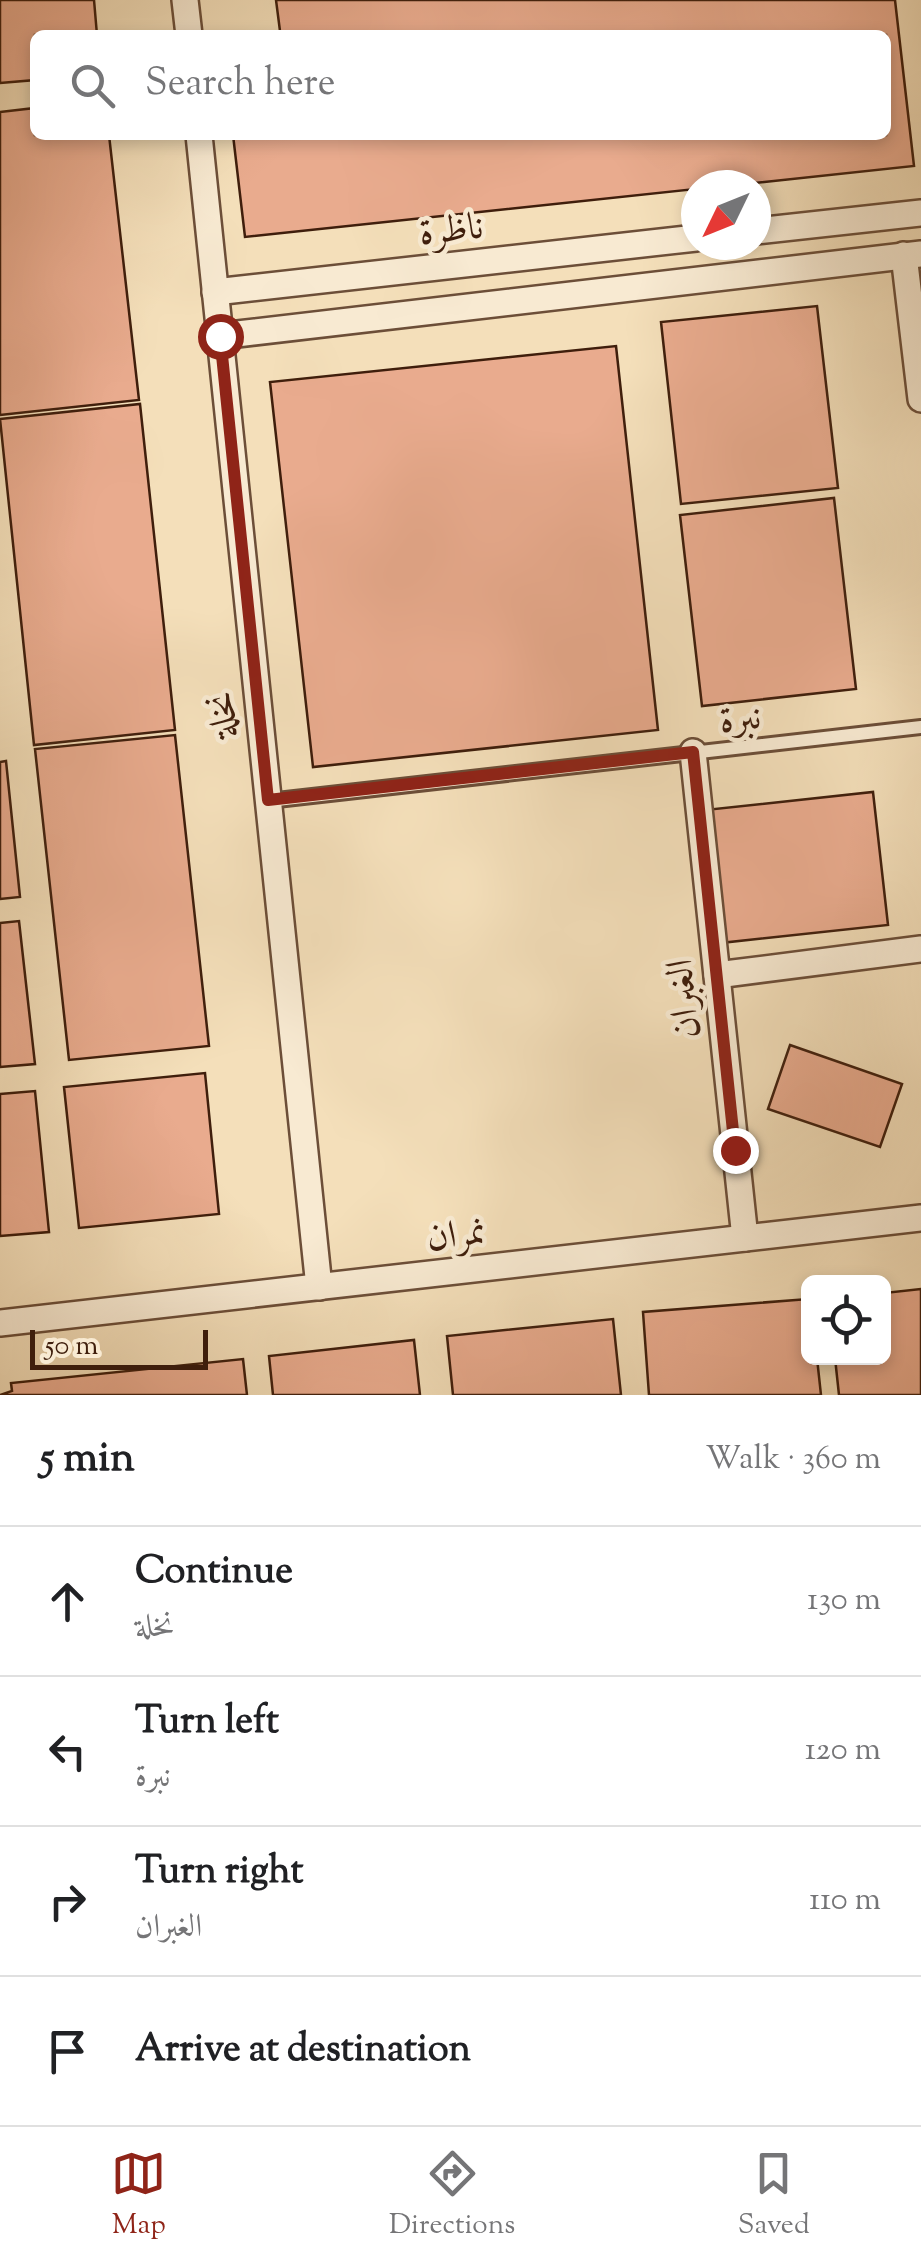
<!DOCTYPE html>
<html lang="en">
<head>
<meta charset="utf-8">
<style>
	:root { --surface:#fff; --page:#f2f2f2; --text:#202124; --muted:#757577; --line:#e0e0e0; --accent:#8f2418 }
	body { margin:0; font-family:"Sorts Mill Goudy",Amiri,serif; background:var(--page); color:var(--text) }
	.controls { position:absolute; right:30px; bottom:30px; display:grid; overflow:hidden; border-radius:15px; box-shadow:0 5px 15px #0003 }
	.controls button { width:90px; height:90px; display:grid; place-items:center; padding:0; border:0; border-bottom:2px solid var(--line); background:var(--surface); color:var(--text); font:50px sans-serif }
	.compass { position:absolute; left:681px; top:170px; width:90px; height:90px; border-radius:50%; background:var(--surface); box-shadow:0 5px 15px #0003; rotate:227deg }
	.scale { position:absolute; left:30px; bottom:25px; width:178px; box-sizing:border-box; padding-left:10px; border:5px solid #3f1e0c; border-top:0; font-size:28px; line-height:35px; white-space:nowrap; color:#3f1e0c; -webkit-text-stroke:8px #f8ead2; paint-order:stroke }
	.stop { position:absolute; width:30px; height:30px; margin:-22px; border:8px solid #8f2418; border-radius:50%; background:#fff }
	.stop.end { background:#8f2418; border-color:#fff; box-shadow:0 2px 10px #0008 }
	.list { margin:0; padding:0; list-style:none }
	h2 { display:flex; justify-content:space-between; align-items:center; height:130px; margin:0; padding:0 40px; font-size:42px }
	h2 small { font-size:32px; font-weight:400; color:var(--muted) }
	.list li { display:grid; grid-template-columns:65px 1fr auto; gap:30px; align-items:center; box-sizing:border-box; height:150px; padding:0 40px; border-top:2px solid var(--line) }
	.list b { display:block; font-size:38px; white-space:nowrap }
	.list p { margin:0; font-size:32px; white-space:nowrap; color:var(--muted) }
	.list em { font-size:32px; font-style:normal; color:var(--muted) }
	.icon { flex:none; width:55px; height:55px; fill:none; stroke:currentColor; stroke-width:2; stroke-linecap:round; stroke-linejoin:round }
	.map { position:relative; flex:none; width:921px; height:1395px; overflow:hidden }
	.search { position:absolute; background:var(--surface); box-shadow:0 5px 15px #0003; left:30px; right:30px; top:30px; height:110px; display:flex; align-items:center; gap:25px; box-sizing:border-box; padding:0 35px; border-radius:15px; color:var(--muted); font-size:38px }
	.sheet { height:730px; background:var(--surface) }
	nav { display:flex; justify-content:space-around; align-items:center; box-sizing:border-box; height:140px; border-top:2px solid var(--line); background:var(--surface); font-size:28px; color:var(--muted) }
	nav a { display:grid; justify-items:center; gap:5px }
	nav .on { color:var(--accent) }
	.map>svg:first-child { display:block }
	.building { fill:#e9ab8e; stroke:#3f1e0c; stroke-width:2.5 }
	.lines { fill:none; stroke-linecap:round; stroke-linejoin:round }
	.lane-casing { stroke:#6c4e38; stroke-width:18 }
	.street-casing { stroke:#6c4e38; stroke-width:30 }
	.lane { stroke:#f8ead2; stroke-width:12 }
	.street { stroke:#f8ead2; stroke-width:25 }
	.route { stroke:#8f2418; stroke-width:12 }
	.labels { text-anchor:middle; stroke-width:9; stroke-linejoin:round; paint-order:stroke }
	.street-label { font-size:38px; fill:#3f1e0c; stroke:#f8ead2 }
</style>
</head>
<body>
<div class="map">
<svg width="921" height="1395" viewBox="0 0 921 1395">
	<rect width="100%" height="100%" fill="#f4dfba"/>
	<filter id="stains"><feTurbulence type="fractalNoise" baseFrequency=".002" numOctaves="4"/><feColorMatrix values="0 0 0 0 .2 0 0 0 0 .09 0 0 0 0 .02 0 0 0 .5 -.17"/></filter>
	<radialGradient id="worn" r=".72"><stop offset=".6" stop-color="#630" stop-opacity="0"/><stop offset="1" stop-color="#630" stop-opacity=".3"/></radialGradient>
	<g class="building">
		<path d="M0,0H94L97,35H35V80L0,83Z"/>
		<path d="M276,0H895L914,166L735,185H696V189L245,237L233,135H886V35H245L280,31Z"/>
		<path d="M35,108V135H109L139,400L0,415V112Z"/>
		<path d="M817,306L838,488L681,504L661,322Z"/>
		<path d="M616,346L658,730L313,767L270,382Z"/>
		<path d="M140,404L175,730L34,745L0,419Z"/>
		<path d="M834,498L856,689L702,706L680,515Z"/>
		<path d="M175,735L209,1046L69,1060L35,749Z"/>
		<path d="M6,761L20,897L0,899V762Z"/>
		<path d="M873,792L888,925L720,943L705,810Z"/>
		<path d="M19,921L35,1064L0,1067V923Z"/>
		<path d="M790,1045L902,1084L880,1147L768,1109Z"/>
		<path d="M205,1073L219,1214L79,1228L64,1087Z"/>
		<path d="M35,1091L49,1232L0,1236V1094Z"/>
		<path d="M921,1289V1395H839L835,1358H884V1293Z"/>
		<path d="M808,1299V1358H817L821,1395H649L643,1312Z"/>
		<path d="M613,1319L621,1395H453L447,1336Z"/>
		<path d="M414,1340L420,1395H273L269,1356Z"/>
		<path d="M243,1359L247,1395H0L12,1391L11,1383Z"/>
	</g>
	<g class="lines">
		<g class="lane-casing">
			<path id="lane" d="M268,801L921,727"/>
		</g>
		<g class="street-casing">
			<g id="street">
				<path d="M185,0L189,35"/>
				<path d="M199,135L319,1287"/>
				<path d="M756,231L921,213"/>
				<path d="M904,255L921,399"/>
				<path d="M215,292L696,238"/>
				<path d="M220,336L921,254"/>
				<path d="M693,752L745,1238"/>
				<path d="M717,975L921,949"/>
				<path d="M0,1323L921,1218"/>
			</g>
		</g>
		<use href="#lane" class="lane"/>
		<use href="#street" class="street"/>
	</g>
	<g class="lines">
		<path class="route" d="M220,336L268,800L693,752L735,1150"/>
	</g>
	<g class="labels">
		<g class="street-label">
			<text transform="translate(451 228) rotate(-6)" y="13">ناظرة</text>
			<text transform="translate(222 715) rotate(-96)" y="13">نخلة</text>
			<text transform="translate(740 717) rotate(-6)" y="13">نبرة</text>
			<text transform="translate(682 999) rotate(-96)" y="13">الغبران</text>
			<text transform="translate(456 1233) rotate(-7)" y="13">نمران</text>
		</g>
	</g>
	<rect width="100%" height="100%" filter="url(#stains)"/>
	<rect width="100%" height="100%" fill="url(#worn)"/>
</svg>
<div class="controls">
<button><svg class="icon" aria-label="locate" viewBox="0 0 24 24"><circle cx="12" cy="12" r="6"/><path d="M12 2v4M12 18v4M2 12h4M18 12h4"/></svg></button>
</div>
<svg class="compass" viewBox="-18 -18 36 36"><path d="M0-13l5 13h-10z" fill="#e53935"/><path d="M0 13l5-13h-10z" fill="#757577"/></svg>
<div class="scale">50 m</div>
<div class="stop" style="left:220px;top:336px"></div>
<div class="stop end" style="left:735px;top:1150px"></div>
<div class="search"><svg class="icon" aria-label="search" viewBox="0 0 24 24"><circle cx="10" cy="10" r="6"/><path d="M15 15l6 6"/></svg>Search here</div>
</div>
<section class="sheet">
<h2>5 min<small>Walk · 360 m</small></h2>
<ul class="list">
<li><svg class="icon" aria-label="ahead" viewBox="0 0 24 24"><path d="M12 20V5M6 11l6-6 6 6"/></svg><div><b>Continue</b><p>نخلة</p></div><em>130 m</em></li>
<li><svg class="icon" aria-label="left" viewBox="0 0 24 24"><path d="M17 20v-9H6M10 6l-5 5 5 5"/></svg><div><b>Turn left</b><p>نبرة</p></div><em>120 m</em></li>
<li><svg class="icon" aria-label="right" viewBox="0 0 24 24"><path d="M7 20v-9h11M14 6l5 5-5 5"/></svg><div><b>Turn right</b><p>الغبران</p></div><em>110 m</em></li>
<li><svg class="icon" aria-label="arrive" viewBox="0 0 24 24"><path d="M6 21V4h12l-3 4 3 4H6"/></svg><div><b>Arrive at destination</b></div></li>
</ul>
</section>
<nav>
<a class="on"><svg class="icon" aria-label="map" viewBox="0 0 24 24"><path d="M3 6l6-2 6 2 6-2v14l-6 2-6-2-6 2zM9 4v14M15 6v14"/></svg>Map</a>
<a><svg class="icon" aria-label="directions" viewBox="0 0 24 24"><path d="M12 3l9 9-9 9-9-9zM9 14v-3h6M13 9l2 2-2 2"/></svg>Directions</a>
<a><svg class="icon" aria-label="saved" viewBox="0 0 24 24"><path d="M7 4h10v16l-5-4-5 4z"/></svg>Saved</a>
</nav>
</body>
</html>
